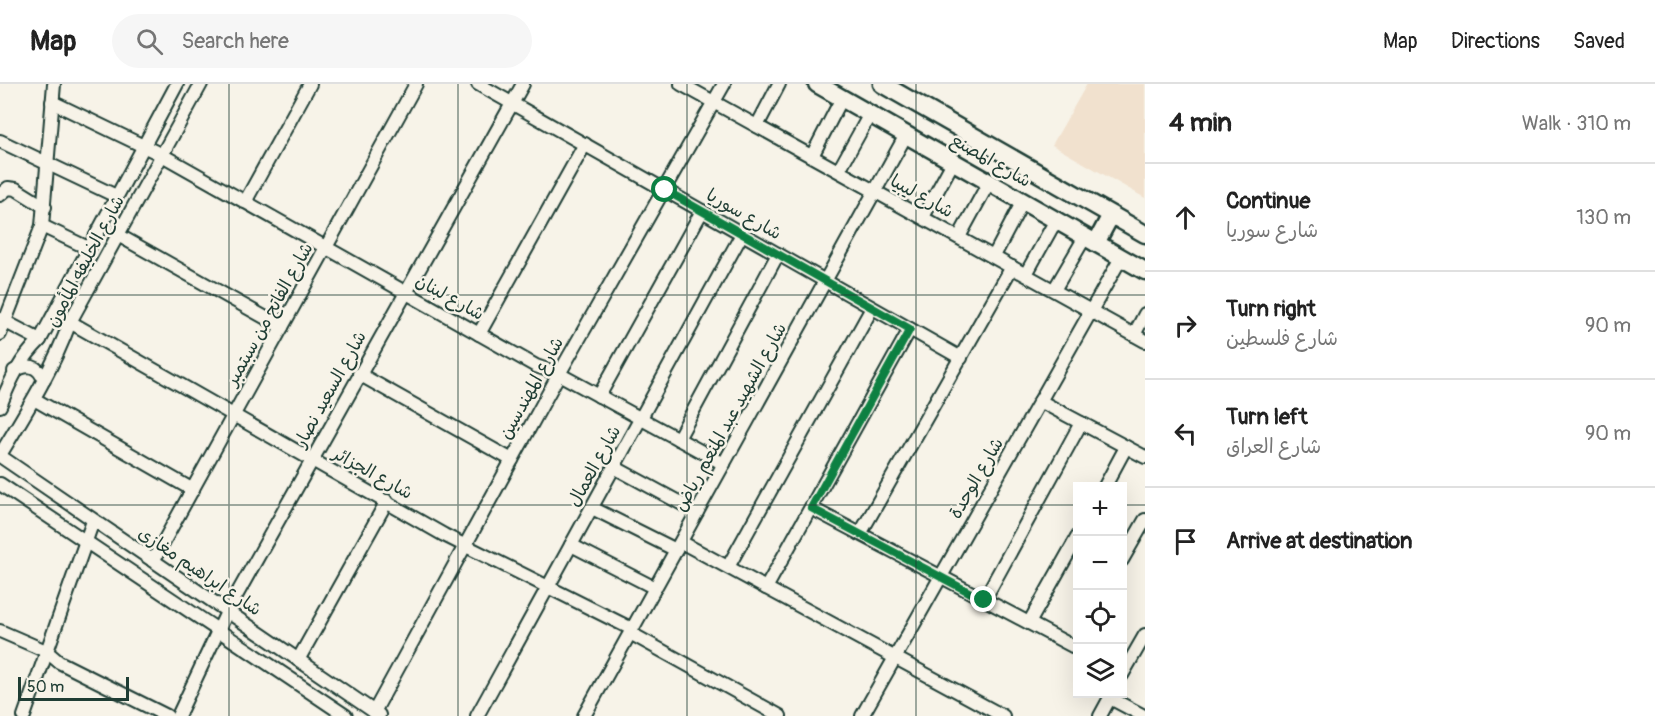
<!DOCTYPE html>
<html lang="en">
<head>
<meta charset="utf-8">
<style>
	:root { --surface:#fff; --page:#f6f6f6; --text:#222; --muted:#767676; --line:#e0e0e0 }
	body { margin:0; font-family:Pangolin,"Playpen Sans Arabic",sans-serif; background:var(--page); color:var(--text) }
	.controls { position:absolute; right:18px; bottom:18px; display:grid; overflow:hidden; border-radius:0px; box-shadow:0 6px 24px #0002 }
	.controls button { width:54px; height:54px; display:grid; place-items:center; padding:0; border:0; border-bottom:2px solid var(--line); background:var(--surface); color:var(--text); font:30px sans-serif }
	.scale { position:absolute; left:18px; bottom:15px; width:111px; box-sizing:border-box; padding-left:6px; border:3px solid #1f3d34; border-top:0; font-size:16px; line-height:21px; white-space:nowrap; color:#1f3d34; -webkit-text-stroke:4px #f7f3e8; paint-order:stroke }
	.stop { position:absolute; width:18px; height:18px; margin:-14px; border:4px solid #0b8043; border-radius:50%; background:#fff }
	.stop.end { background:#0b8043; border-color:#fff; box-shadow:0 2px 6px #0008 }
	.list { margin:0; padding:0; list-style:none }
	h2 { display:flex; justify-content:space-between; align-items:center; height:78px; margin:0; padding:0 24px; font-size:26px }
	h2 small { font-size:20px; font-weight:400; color:var(--muted) }
	.list li { display:grid; grid-template-columns:39px 1fr auto; gap:18px; align-items:center; box-sizing:border-box; height:108px; padding:0 24px; border-top:2px solid var(--line) }
	.list b { display:block; font-size:22px; white-space:nowrap }
	.list p { margin:0; font-size:20px; white-space:nowrap; color:var(--muted) }
	.list em { font-size:20px; font-style:normal; color:var(--muted) }
	.icon { flex:none; width:33px; height:33px; fill:none; stroke:currentColor; stroke-width:2; stroke-linecap:round; stroke-linejoin:round }
	.map { position:relative; flex:none; width:1145px; height:632px; overflow:hidden }
	header { display:flex; align-items:center; gap:36px; box-sizing:border-box; height:84px; padding:0 30px; background:var(--surface); border-bottom:2px solid var(--line) }
	header strong { font-size:28px }
	nav { display:flex; gap:33px; margin-inline-start:auto; font-size:21px }
	.search { width:420px; height:54px; background:var(--page); display:flex; align-items:center; gap:15px; box-sizing:border-box; padding:0 21px; border-radius:33px; color:var(--muted); font-size:22px }
	main { display:flex }
	aside { flex:1; background:var(--surface) }
	.map>svg:first-child { display:block }
	.built { fill:#f1e1ce }
	.lines { fill:none; stroke-linecap:round; stroke-linejoin:round }
	.minor-casing { stroke:#1f3d34; stroke-width:16 }
	.secondary-casing { stroke:#1f3d34; stroke-width:21 }
	.minor { stroke:#f7f3e8; stroke-width:12 }
	.secondary { stroke:#f7f3e8; stroke-width:16 }
	.route { stroke:#0b8043; stroke-width:8 }
	.grid { fill:none; stroke:#1f3d34; stroke-width:1.5; stroke-opacity:0.55 }
	.labels { text-anchor:middle; stroke-width:5; stroke-linejoin:round; paint-order:stroke }
	.street-label { font-size:18px; fill:#1f3d34; stroke:#f7f3e8 }
</style>
</head>
<body>
<header>
<strong>Map</strong>
<div class="search"><svg class="icon" aria-label="search" viewBox="0 0 24 24"><circle cx="10" cy="10" r="6"/><path d="M15 15l6 6"/></svg>Search here</div>
<nav><a>Map</a><a>Directions</a><a>Saved</a></nav>
</header>
<main>
<div class="map">
<svg width="1145" height="632" viewBox="0 0 1145 632">
	<rect width="100%" height="100%" fill="#f7f3e8"/>
	<filter id="ink" filterUnits="userSpaceOnUse"><feTurbulence type="fractalNoise" baseFrequency=".0167" numOctaves="2"/><feDisplacementMap in="SourceGraphic" scale="12" xChannelSelector="R" yChannelSelector="G"/><feConvolveMatrix kernelMatrix="1 2 1 2 8 2 1 2 1" color-interpolation-filters="sRGB"/></filter>
	<g filter="url(#ink)">
		<path class="built" d="M1087,0H1145V114L1052,61Z"/>
		<g class="lines">
			<g class="minor-casing">
				<g id="minor">
					<path d="M478,0L961,274"/>
					<path d="M681,0L1145,257"/>
					<path d="M52,18L162,71L536,282L559,290L724,380"/>
					<path d="M757,42L779,0"/>
					<path d="M0,57L116,112"/>
					<path d="M812,72L842,14"/>
					<path d="M839,86L870,30"/>
					<path d="M0,111L8,104L16,105L45,123"/>
					<path d="M245,118L310,0"/>
					<path d="M923,133L953,78"/>
					<path d="M42,142L88,164"/>
					<path d="M118,151L282,243"/>
					<path d="M959,153L989,98"/>
					<path d="M994,172L1023,117"/>
					<path d="M1026,190L1056,136"/>
					<path d="M1054,206L1085,153"/>
					<path d="M0,235L40,256"/>
					<path d="M70,238L444,451L632,545"/>
					<path d="M0,250L42,142L54,0"/>
					<path d="M479,250L585,60"/>
					<path d="M1134,251L1145,230"/>
					<path d="M14,287C28,279 38,281 44,296"/>
					<path d="M359,290L512,376"/>
					<path d="M599,312L702,127"/>
					<path d="M34,315L193,406"/>
					<path d="M1040,317L1145,373"/>
					<path d="M0,322C11,295 20,276 40,256L177,0"/>
					<path d="M678,355L778,170"/>
					<path d="M0,371C26,328 53,285 70,238L201,0"/>
					<path d="M0,372L379,631"/>
					<path d="M614,383L697,428"/>
					<path d="M0,400L346,632"/>
					<path d="M1105,402L1126,363"/>
					<path d="M592,424L676,466"/>
					<path d="M811,424L1078,565"/>
					<path d="M860,450L1012,183"/>
					<path d="M681,458L1003,632"/>
					<path d="M571,461L655,504"/>
					<path d="M1122,476L1145,436"/>
					<path d="M153,477L416,0"/>
					<path d="M728,483L872,224"/>
					<path d="M766,504L910,245"/>
					<path d="M984,516L1081,339"/>
					<path d="M1029,539L1078,452"/>
					<path d="M0,547L46,567L59,578L167,632"/>
					<path d="M630,549L780,632"/>
					<path d="M298,576L387,417"/>
					<path d="M1122,591L1145,551"/>
					<path d="M1110,614L1144,632"/>
					<path d="M374,628L559,290L724,0"/>
					<path d="M24,632L93,437"/>
					<path d="M178,632L227,528L523,0"/>
					<path d="M477,632L742,150"/>
					<path d="M584,632L906,51"/>
					<path d="M862,632L1121,174"/>
					<path d="M1100,632L1112,610"/>
				</g>
			</g>
			<g class="secondary-casing">
				<g id="secondary">
					<path d="M817,0L1145,187"/>
					<path d="M882,0L1145,150"/>
					<path d="M1096,159L1111,131"/>
				</g>
			</g>
			<use href="#minor" class="minor"/>
			<use href="#secondary" class="secondary"/>
		</g>
	</g>
	<g class="lines" filter="url(#ink)">
		<path class="route" d="M665,106L910,245L811,424L984,516"/>
	</g>
	<path class="grid" d="M229,0V632M458,0V632M687,0V632M916,0V632M0,211H1145M0,421H1078M1122,421H1145"/>
	<g class="labels">
		<g class="street-label">
			<text transform="translate(991 76) rotate(30)" y="6">شارع المصنع</text>
			<text transform="translate(922 112) rotate(29)" y="6">شارع ليبيا</text>
			<text transform="translate(744 130) rotate(30)" y="6">شارع سوريا</text>
			<text transform="translate(85 177) rotate(-62)" y="6">شارع الخليفه المأمون</text>
			<text transform="translate(450 213) rotate(29)" y="6">شارع لبنان</text>
			<text transform="translate(269 230) rotate(-61)" y="6">شارع الفاتح من سبتمبر</text>
			<text transform="translate(531 304) rotate(-61)" y="6">شارع المهندسين</text>
			<text transform="translate(330 305) rotate(-61)" y="6">شارع السعيد نصار</text>
			<text transform="translate(730 333) rotate(-61)" y="6">شارع الشهيد عبد المنعم رياض</text>
			<text transform="translate(594 382) rotate(-61)" y="6">شارع العمال</text>
			<text transform="translate(373 389) rotate(29)" y="6">شارع الجزائر</text>
			<text transform="translate(976 394) rotate(-60)" y="6">شارع الوحدة</text>
			<text transform="translate(200 487) rotate(34)" y="6">شارع ابراهيم مغازى</text>
		</g>
	</g>
</svg>
<div class="controls">
<button>+</button>
<button>−</button>
<button><svg class="icon" aria-label="locate" viewBox="0 0 24 24"><circle cx="12" cy="12" r="6"/><path d="M12 2v4M12 18v4M2 12h4M18 12h4"/></svg></button>
<button><svg class="icon" aria-label="layers" viewBox="0 0 24 24"><path d="M12 4l9 5-9 5-9-5zM3 14l9 5 9-5"/></svg></button>
</div>
<div class="scale">50 m</div>
<div class="stop" style="left:665px;top:106px"></div>
<div class="stop end" style="left:984px;top:516px"></div>
</div>
<aside>
<h2>4 min<small>Walk · 310 m</small></h2>
<ul class="list">
<li><svg class="icon" aria-label="ahead" viewBox="0 0 24 24"><path d="M12 20V5M6 11l6-6 6 6"/></svg><div><b>Continue</b><p>شارع سوريا</p></div><em>130 m</em></li>
<li><svg class="icon" aria-label="right" viewBox="0 0 24 24"><path d="M7 20v-9h11M14 6l5 5-5 5"/></svg><div><b>Turn right</b><p>شارع فلسطين</p></div><em>90 m</em></li>
<li><svg class="icon" aria-label="left" viewBox="0 0 24 24"><path d="M17 20v-9H6M10 6l-5 5 5 5"/></svg><div><b>Turn left</b><p>شارع العراق</p></div><em>90 m</em></li>
<li><svg class="icon" aria-label="arrive" viewBox="0 0 24 24"><path d="M6 21V4h12l-3 4 3 4H6"/></svg><div><b>Arrive at destination</b></div></li>
</ul>
</aside>
</main>
</body>
</html>
